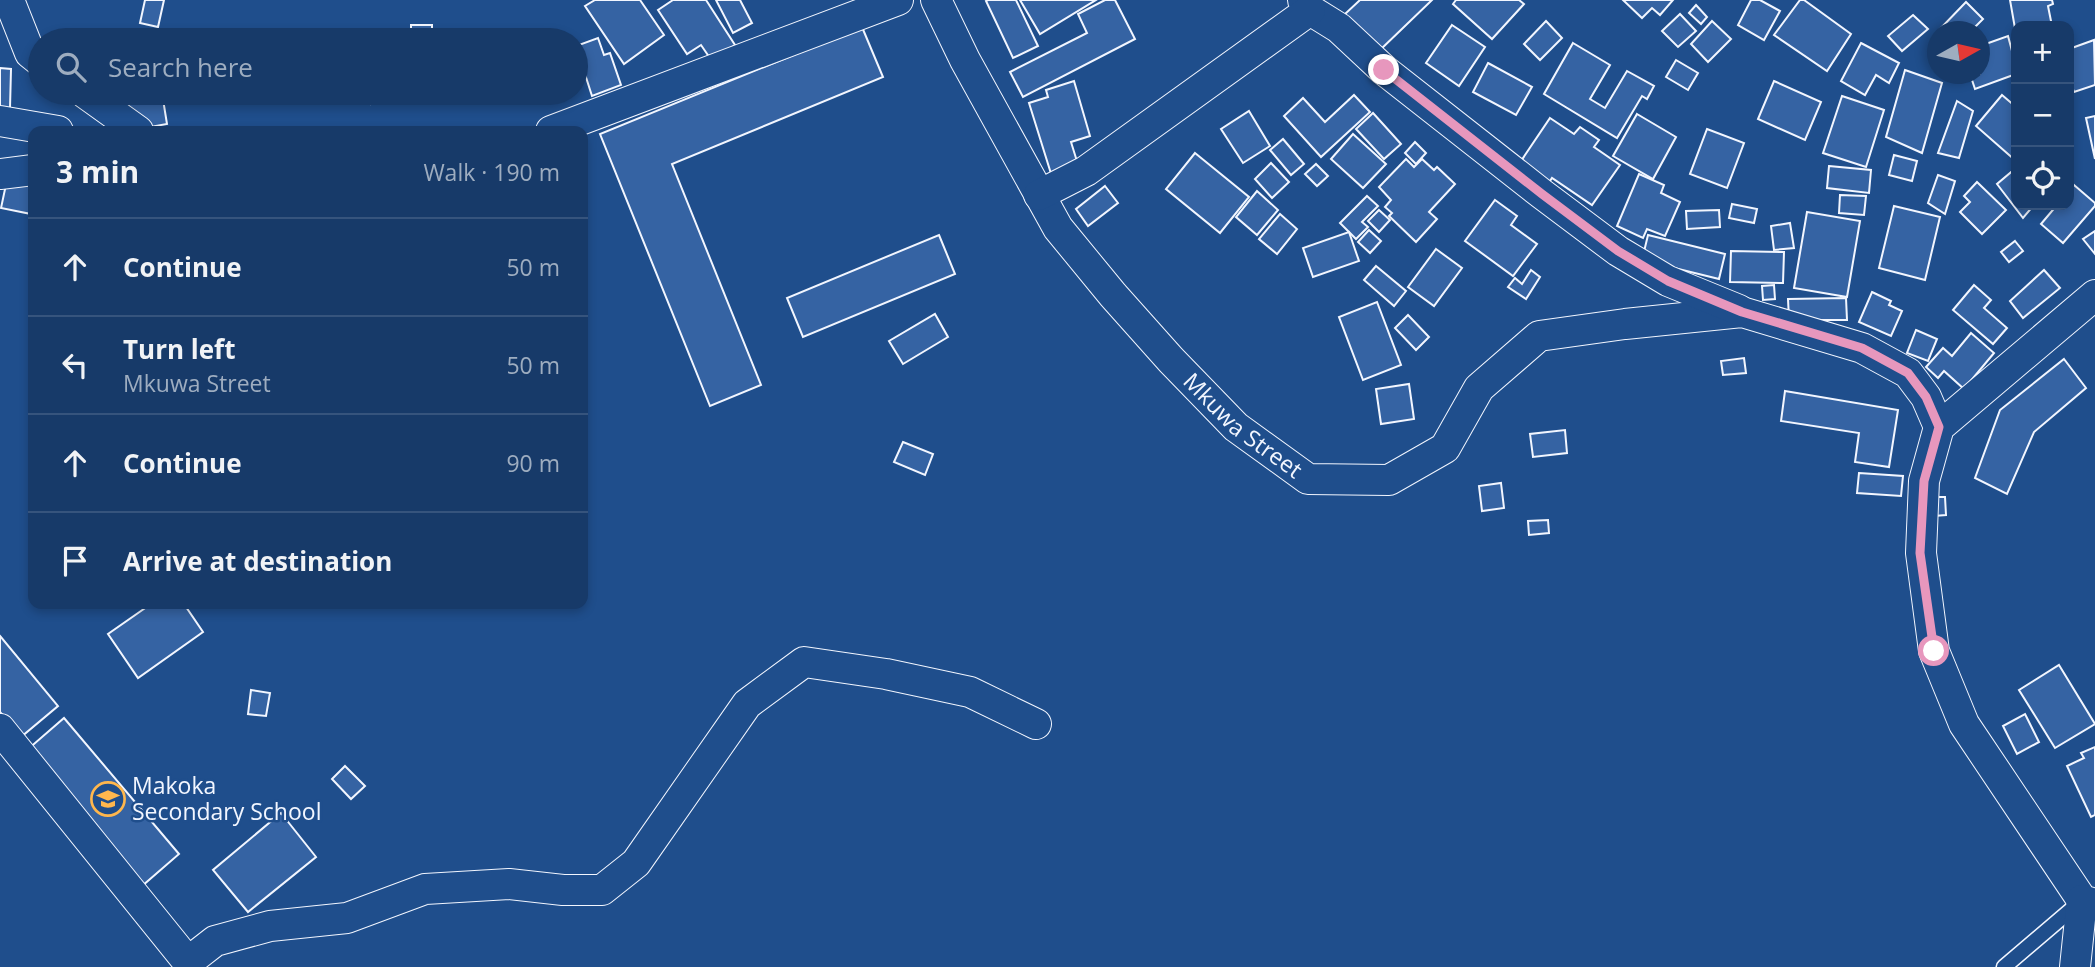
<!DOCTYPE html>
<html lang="en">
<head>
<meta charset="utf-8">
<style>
	:root { --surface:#173a69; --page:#20416f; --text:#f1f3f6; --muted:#9eadc0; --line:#36547d }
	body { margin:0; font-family:"Open Sans",sans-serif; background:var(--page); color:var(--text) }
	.controls { position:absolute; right:21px; top:21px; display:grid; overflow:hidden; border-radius:14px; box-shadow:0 4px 10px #0003 }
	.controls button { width:63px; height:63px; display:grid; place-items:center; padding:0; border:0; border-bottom:2px solid var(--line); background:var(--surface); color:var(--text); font:35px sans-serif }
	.compass { position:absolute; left:1927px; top:21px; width:63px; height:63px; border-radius:50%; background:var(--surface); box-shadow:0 4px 10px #0003; rotate:82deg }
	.stop { position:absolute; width:21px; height:21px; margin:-16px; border:5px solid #e797bd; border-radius:50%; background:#fff }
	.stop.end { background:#e797bd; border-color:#fff; box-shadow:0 2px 7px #0008 }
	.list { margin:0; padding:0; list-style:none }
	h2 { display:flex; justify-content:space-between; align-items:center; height:91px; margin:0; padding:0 28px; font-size:30px }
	h2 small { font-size:23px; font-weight:400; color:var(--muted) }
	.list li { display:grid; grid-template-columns:46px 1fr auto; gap:21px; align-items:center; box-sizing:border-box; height:98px; padding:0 28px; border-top:2px solid var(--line) }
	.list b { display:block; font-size:26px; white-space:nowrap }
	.list p { margin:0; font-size:23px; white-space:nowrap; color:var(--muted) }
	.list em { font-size:23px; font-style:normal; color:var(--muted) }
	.icon { flex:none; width:38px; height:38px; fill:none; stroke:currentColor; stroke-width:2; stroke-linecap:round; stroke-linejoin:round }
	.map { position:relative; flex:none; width:2095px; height:967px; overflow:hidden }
	.search { position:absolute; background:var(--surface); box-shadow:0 4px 10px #0003; left:28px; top:28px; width:560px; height:77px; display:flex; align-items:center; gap:18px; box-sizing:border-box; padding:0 24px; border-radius:38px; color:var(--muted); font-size:26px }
	.panel { position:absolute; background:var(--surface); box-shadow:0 4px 10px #0003; left:28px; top:126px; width:560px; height:483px; border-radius:14px }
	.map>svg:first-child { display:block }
	.building { fill:#3563a3; stroke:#f2f6ff; stroke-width:2 }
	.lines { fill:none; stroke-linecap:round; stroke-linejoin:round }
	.service-casing { stroke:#f2f6ff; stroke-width:17 }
	.minor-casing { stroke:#f2f6ff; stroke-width:32 }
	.service { stroke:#1f4e8c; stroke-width:14 }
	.minor { stroke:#1f4e8c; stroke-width:30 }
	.route { stroke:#e797bd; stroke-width:9 }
	.labels { text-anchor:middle; stroke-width:5; stroke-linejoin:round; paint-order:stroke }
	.street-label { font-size:23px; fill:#f2f6ff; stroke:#1f4e8c }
	.poi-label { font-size:23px; fill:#f2f6ff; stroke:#1f4e8c; text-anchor:start }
</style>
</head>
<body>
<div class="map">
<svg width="2095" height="967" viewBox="0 0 2095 967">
	<rect width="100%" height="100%" fill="#1f4e8c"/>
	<g class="building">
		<path d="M145,0H164L158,27L140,23Z"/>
		<path d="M595,0H640L664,35L624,64L585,6Z"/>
		<path d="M673,0H706L735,45L712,61L701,45L687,54L658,10Z"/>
		<path d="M716,0H740L752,23L733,33Z"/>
		<path d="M988,0H1016L1038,46L1013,58L986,1Z"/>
		<path d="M1020,0H1096L1040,34Z"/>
		<path d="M1105,0H1115L1135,39L1023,97L1010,72L1087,33L1078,14Z"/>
		<path d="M1360,0H1432L1379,51L1345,14Z"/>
		<path d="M1456,0H1519L1524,4L1492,39L1453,4Z"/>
		<path d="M1623,0H1673L1660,15L1652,8L1642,18Z"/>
		<path d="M1751,0H1760L1780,11L1764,40L1738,25Z"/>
		<path d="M1800,0H1804L1851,34L1827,71L1774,35Z"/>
		<path d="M2010,0H2052L2053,4L2048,6L2052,26H2016V34Z"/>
		<path d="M1966,2L1983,19L1970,32H1941L1939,30Z"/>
		<path d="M1696,5L1707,17L1701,24L1689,13Z"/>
		<path d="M1680,14L1696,31L1678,47L1662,31Z"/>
		<path d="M1913,15L1928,29L1902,51L1888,36Z"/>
		<path d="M1546,21L1562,38L1540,60L1524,44Z"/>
		<path d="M1712,21L1731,39L1708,62L1691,44Z"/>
		<rect x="411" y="25" width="21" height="15"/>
		<path d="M1452,25L1485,47L1459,86L1426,63Z"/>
		<path d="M862,27L883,77L672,164L761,385L710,406L600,134Z"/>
		<path d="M537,30L540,40H503Z"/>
		<path d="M2008,36L2016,66V74L1975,89L1970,74H1980V46Z"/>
		<path d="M598,38L604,55L610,53L621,85L592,96L576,46Z"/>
		<path d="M2094,40L2095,85L2074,92L2069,77V49Z"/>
		<path d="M1573,43L1610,65L1590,99L1605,108L1627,71L1654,86L1647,99L1642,96L1617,138L1544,94Z"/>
		<path d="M1861,43L1899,63L1889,83L1876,75L1865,95L1841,81Z"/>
		<path d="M1938,52V70H1934L1932,53Z"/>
		<path d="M1676,60L1698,73L1688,90L1666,77Z"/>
		<path d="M1488,63L1532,87L1516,115L1473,92Z"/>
		<path d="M0,68L11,69L10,108H0Z"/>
		<path d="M1905,70L1942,83L1922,153L1886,137Z"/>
		<path d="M1074,81L1090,136L1071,142L1080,171L1053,180L1029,103L1048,97L1046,90Z"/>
		<path d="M1774,81L1821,102L1805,140L1758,119Z"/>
		<path d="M110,93H162L167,124L128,131Z"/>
		<path d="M367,93H393L394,97L371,104Z"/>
		<path d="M472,93H506L475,102Z"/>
		<path d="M1354,95L1370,112L1321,157L1284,116L1303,98L1325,122Z"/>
		<path d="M2002,95L2016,107V161L1976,126Z"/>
		<path d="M1842,96L1884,110L1866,167L1823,153Z"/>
		<path d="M1957,101L1973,111L1959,158L1938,153Z"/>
		<path d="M1249,111L1270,146L1243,163L1221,129Z"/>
		<path d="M1373,113L1401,144L1384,159L1356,129Z"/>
		<path d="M1637,114L1676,137L1653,179L1613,156Z"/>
		<path d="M2095,116V159L2086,118Z"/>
		<path d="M1550,118L1574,134L1580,127L1599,140L1594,147L1620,165L1592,205L1552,178L1548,184L1519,164Z"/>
		<path d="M1707,129L1744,143L1727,188L1690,174Z"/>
		<path d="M1353,134L1386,164L1363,188L1331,159Z"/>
		<path d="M1283,139L1304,164L1291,175L1270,150Z"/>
		<path d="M1415,142L1426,153L1416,164L1405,153Z"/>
		<path d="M1195,153L1249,197L1220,233L1166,189Z"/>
		<path d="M1894,155L1917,161L1912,181L1889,175Z"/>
		<path d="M1406,159L1414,167L1422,159L1434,170L1437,167L1455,184L1429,212L1437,219L1416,242L1389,216L1392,213L1385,207L1391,200L1379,187Z"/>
		<path d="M1271,163L1289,182L1272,198L1255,179Z"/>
		<path d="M1316,164L1328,176L1317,186L1305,174Z"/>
		<path d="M1829,166L1871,170L1869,193L1827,188Z"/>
		<path d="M2016,168V205H2034L2023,218L1997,184Z"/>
		<path d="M1639,174L1664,185L1661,193L1680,202L1665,236L1647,229L1643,238L1617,226Z"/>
		<path d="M8,175L33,181V205L31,214L1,208Z"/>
		<path d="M1938,175L1955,181L1945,214L1928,203Z"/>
		<path d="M1977,182L2006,210L1982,234L1960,212L1970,202L1964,196Z"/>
		<path d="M2074,185L2095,203V206L2063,243L2041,224L2057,205H2069V191Z"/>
		<path d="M1105,186L1118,203L1088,226L1076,209Z"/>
		<path d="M1257,191L1278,210L1257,235L1236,217Z"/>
		<path d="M1840,195L1866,196L1864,215L1839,213Z"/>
		<path d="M1367,196L1378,206L1362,222L1368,227L1356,239L1340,223Z"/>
		<path d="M1495,200L1517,216L1511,225L1537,244L1513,276L1465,241Z"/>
		<path d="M1732,204L1757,209L1754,223L1729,218Z"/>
		<path d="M1894,206L1940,217L1925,280L1879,268Z"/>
		<path d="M1379,210L1390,220L1379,232L1368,221Z"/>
		<path d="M1719,210L1720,227L1687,229L1686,211Z"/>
		<path d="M1807,212L1860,221L1847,297L1794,288Z"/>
		<path d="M1280,214L1297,229L1277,254L1259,239Z"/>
		<path d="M1790,223L1794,248L1774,250L1771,226Z"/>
		<path d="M1369,230L1381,241L1370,253L1358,242Z"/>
		<path d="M2095,231V254L2083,239Z"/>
		<path d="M1349,232L1359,261L1313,277L1303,248Z"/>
		<path d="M939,235L955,274L803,337L787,298Z"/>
		<path d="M1648,235L1725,254L1719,279L1642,260Z"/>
		<path d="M2015,241L2023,251L2009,262L2001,252Z"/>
		<path d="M1436,249L1462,268L1434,306L1408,287Z"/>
		<path d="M1731,251L1784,252L1783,283L1730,282Z"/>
		<path d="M1376,266L1406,291L1394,306L1364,280Z"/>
		<path d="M1531,270L1540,277L1526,299L1508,287L1515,278L1522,284Z"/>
		<path d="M2044,270L2060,288L2023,318L2010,301Z"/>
		<path d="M1774,285L1775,299L1763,300L1762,286Z"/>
		<path d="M1974,285L1991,300L1984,308L2007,328L1993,344L1953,310Z"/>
		<path d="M1872,292L1891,301L1889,305L1902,311L1891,336L1859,322Z"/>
		<path d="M1846,298L1847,320H1789L1788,299Z"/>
		<path d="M1377,302L1401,365L1363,380L1339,317Z"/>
		<path d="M935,314L948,337L903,364L889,341Z"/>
		<path d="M1408,315L1429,337L1416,350L1395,328Z"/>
		<path d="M1916,330L1937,339L1928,361L1907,353Z"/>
		<path d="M1971,333L1994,353L1964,389L1944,371L1938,378L1926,367L1943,348L1952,356Z"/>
		<path d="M1744,358L1746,373L1723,375L1721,361Z"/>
		<path d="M2064,359L2086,388L2034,432L2007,494L1975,478L2000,410Z"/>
		<path d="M1409,384L1414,419L1381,424L1376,389Z"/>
		<path d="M1785,391L1898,410L1889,467L1855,462L1859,433L1781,421Z"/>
		<path d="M1565,430L1567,453L1533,457L1530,434Z"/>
		<path d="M903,442L933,454L925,475L894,462Z"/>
		<path d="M1859,473L1903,476L1901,496L1857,493Z"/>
		<path d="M1501,483L1504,508L1482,511L1479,486Z"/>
		<path d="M1934,497H1945L1946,515L1934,516Z"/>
		<path d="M1548,520L1549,533L1529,535L1528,521Z"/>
		<path d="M151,604H184L203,632L138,678L108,634Z"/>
		<path d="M0,636L58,706L21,737L0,712Z"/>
		<path d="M2059,665L2095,724L2055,748L2019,690Z"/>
		<path d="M251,690L270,693L266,716L248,714Z"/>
		<path d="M2025,714L2039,742L2017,754L2003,726Z"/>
		<path d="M64,718L179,854L142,886L27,750Z"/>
		<path d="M2095,747V815L2091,817L2067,766L2084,758L2081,753Z"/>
		<path d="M345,766L365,786L351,799L332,779Z"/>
		<path d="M281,813L316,857L248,912L213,870Z"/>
	</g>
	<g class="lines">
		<g class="service-casing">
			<path id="service" d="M2004,967L2079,903"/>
		</g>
		<g class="minor-casing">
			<g id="minor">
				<path d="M9,0L30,53L40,61"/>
				<path id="s1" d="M936,0L965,60L1058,228L1113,295L1171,360L1236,427L1308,479L1389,480L1445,448L1479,388L1539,336L1625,324L1742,312L1862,348L1908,373L1926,397L1939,427"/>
				<path d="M1303,0L1310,10L1339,28L1384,70L1542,194L1618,251L1668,281L1739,310"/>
				<path d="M85,93L138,131"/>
				<path d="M0,121L58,131"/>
				<path d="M551,131L898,0"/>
				<path d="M0,174L33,170"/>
				<path d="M1039,195L1086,171L1310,10"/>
				<path d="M2095,295L1939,427L1924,481L1921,553L1934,651L1964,724L2082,900L2095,904"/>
				<path d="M0,729L188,962L215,941L270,926L347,918L425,889L509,884L563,890H602L636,863L747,704L804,662L886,674L970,692L1036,724"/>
				<path d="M2075,967L2082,900"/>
			</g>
		</g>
		<use href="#service" class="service"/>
		<use href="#minor" class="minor"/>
	</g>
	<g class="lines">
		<path class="route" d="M1384,70L1542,194L1618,251L1668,281L1742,312L1862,348L1908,373L1926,397L1939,427L1924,481L1920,553L1934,651"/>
	</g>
	<defs>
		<g id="school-ring" transform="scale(1.75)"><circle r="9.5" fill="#1f4e8c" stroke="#ffb74d" stroke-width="1.5"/><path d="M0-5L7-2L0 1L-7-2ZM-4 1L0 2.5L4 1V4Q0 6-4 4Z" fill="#ffb74d"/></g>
	</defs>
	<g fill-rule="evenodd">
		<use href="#school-ring" x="108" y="799"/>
	</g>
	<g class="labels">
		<g class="street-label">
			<text dy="8" stroke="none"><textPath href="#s1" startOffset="530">Mkuwa Street</textPath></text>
		</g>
		<g class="poi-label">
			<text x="132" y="794">Makoka<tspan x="132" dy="26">Secondary School</tspan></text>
		</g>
	</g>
</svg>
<div class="controls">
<button>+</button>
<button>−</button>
<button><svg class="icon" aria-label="locate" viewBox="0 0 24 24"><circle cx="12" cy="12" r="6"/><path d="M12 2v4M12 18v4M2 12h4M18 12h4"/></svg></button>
</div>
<svg class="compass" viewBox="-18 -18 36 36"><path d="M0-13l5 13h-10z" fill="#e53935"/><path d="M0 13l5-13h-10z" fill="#9eadc0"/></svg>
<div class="stop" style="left:1934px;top:651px"></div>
<div class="stop end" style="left:1384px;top:70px"></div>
<div class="search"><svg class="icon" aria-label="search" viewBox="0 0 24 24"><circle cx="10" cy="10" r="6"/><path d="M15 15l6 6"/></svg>Search here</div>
<section class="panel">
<h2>3 min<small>Walk · 190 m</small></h2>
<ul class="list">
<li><svg class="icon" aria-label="ahead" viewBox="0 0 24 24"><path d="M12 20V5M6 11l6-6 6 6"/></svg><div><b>Continue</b></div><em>50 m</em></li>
<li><svg class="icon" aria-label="left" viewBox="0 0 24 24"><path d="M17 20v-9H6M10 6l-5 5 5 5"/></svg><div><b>Turn left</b><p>Mkuwa Street</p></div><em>50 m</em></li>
<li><svg class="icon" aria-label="ahead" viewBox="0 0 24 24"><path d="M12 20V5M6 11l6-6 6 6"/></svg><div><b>Continue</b></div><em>90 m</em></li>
<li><svg class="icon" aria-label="arrive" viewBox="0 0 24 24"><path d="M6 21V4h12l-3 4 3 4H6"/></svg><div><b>Arrive at destination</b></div></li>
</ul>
</section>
</div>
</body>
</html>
